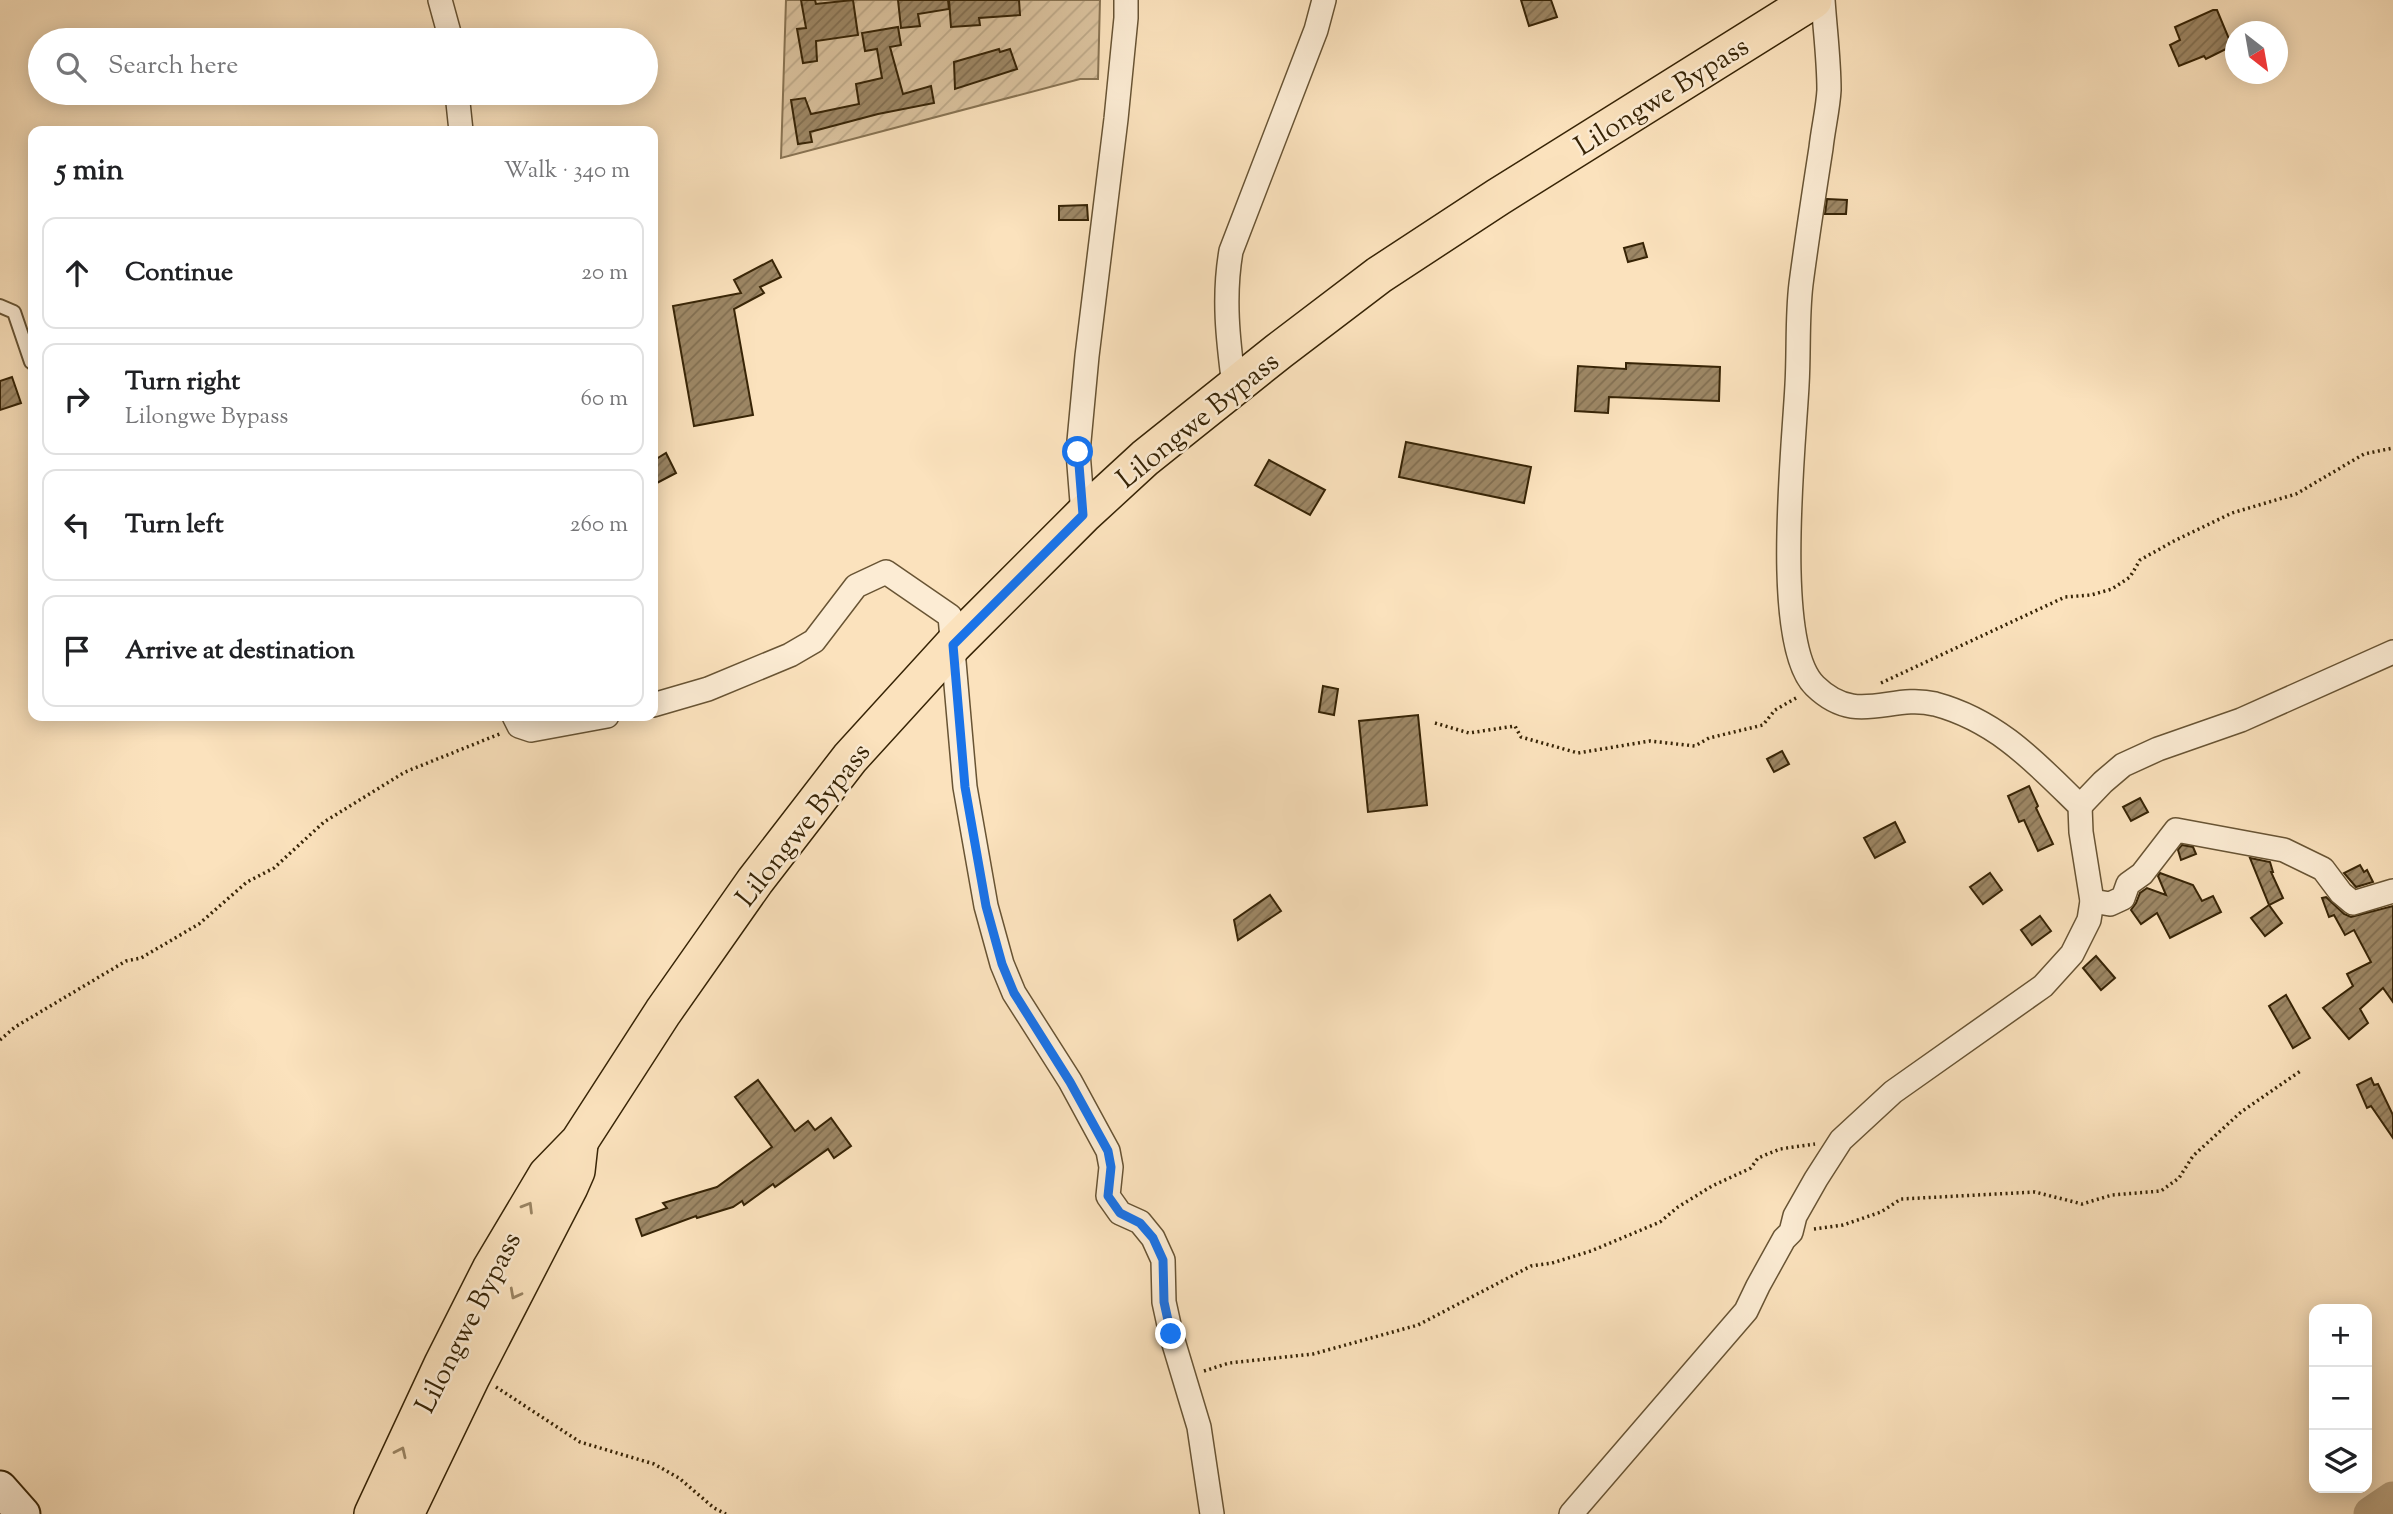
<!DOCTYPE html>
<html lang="en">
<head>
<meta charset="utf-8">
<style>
	:root { --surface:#fff; --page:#f6f6f6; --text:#202124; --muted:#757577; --line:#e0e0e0 }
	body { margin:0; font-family:"Sorts Mill Goudy",serif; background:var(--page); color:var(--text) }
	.controls { position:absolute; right:21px; bottom:21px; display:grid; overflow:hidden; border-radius:14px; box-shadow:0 4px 18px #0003 }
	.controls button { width:63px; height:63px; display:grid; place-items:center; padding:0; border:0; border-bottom:2px solid var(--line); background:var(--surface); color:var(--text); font:35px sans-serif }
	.compass { position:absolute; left:2225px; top:21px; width:63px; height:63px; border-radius:50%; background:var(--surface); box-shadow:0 4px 18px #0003; rotate:149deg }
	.stop { position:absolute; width:21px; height:21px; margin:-16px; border:5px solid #1a73e8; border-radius:50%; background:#fff }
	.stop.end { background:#1a73e8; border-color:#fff; box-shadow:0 2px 7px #0008 }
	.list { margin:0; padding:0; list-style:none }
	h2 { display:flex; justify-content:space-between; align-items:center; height:91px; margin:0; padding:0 28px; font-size:30px }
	h2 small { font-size:23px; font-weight:400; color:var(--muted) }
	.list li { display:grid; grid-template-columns:46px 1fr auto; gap:21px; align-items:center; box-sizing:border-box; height:112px; margin:0 14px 14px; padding:0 14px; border:2px solid var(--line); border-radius:14px }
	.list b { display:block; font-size:26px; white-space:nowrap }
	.list p { margin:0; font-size:23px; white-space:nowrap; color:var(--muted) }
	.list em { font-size:23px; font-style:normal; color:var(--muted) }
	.icon { flex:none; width:38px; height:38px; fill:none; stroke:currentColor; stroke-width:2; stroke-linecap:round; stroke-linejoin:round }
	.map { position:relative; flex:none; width:2393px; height:1514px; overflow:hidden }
	.search { position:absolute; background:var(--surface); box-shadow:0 4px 18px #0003; left:28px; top:28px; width:630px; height:77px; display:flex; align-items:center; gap:18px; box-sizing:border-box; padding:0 24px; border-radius:38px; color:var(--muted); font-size:26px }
	.panel { position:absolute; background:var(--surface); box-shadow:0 4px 18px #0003; left:28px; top:126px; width:630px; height:595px; border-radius:14px }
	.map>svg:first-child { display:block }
	.garden { fill:url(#garden-furrows); stroke:#887352; stroke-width:2 }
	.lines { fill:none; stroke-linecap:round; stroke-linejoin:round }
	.river { stroke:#b8a17f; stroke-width:35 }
	.building { fill:url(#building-hatch); stroke:#372406; stroke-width:2 }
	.service-casing { stroke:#685434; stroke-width:16 }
	.minor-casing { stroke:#685434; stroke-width:26 }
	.secondary-casing { stroke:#372406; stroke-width:37 }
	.primary-casing { stroke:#372406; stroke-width:40 }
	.path { stroke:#372406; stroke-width:3.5; stroke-dasharray:2 3.5; stroke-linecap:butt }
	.service { stroke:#fcecd4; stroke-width:12 }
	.minor { stroke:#fcecd4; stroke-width:23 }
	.secondary { stroke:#fcecd4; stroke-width:33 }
	.primary { stroke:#fbe2bd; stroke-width:37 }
	.oneway { stroke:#998362 }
	.route { stroke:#1a73e8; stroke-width:9 }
	.labels { text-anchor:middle; stroke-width:5; stroke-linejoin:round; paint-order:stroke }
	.street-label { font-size:28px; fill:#372406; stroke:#fcecd4 }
</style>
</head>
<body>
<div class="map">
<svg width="2393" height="1514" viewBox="0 0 2393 1514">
	<defs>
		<pattern id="garden-furrows" width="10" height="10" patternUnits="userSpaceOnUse" patternTransform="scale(1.75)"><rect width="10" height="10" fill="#dac29e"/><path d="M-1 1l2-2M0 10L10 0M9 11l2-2" fill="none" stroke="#bca787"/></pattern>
		<pattern id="building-hatch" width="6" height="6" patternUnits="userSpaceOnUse" patternTransform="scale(1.75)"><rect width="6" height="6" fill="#9d8765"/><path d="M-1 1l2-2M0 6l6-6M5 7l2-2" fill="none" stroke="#816e51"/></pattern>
	</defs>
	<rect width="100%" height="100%" fill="#fbe2bd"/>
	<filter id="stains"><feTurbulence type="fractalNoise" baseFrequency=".00286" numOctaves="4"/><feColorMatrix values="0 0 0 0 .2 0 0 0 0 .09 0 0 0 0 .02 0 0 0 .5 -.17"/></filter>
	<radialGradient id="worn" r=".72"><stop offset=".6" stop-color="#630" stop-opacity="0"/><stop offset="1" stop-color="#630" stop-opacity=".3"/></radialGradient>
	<path class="garden" d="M786,0H1100L1098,79H1080L781,158Z"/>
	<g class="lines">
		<path class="river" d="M2371,1514L2393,1499"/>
	</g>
	<g class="building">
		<path d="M801,0H815L816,4L853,0L858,35L816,41L817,61L803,63L797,29L806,28Z"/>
		<path d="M898,0H948L949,9L918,14L920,26L901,28Z"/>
		<path d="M949,0H1019L1020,15L979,18L980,25L951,27Z"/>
		<path d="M1521,0H1551L1557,17L1529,26Z"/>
		<path d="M2213,10H2217L2232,46L2206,59L2204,56L2179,66L2170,45L2180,40L2175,27Z"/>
		<path d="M898,27L901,45L890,47L903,94L931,86L934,103L878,114L810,132L812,142L798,144L791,100L805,98L811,114L859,104L856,84L882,78L877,49L865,51L862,33Z"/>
		<path d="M999,49L1000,52L1010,49L1017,69L955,89L954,62Z"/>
		<path d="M1827,199L1847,200L1846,214H1825Z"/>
		<path d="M1087,205L1088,220H1059V206Z"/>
		<path d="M1643,243L1647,257L1628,262L1624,248Z"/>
		<path d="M772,260L781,277L760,287L764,293L734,309L753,415L694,426L673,306L741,293L734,280Z"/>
		<path d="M1626,363L1720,367L1719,401L1609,397L1608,413L1575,411L1578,366L1626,369Z"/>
		<path d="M12,377L21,403L0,410V381Z"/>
		<path d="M1406,442L1531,467L1524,503L1399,477Z"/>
		<path d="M666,453L676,473L653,485V461Z"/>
		<path d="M1269,460L1325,490L1310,515L1255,485Z"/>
		<path d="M1323,686L1338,689L1334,715L1319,712Z"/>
		<path d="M1418,715L1427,805L1368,812L1359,721Z"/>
		<path d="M1782,751L1789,764L1774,772L1767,759Z"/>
		<path d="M2029,786L2038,806L2036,808L2053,844L2038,851L2024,820L2019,822L2008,796Z"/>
		<path d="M2140,798L2148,812L2131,821L2123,807Z"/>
		<path d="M1895,822L1905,842L1875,858L1864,838Z"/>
		<path d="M2182,845L2193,847L2196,854L2181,860L2178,850Z"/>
		<path d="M2250,858L2270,862L2273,872H2271L2283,898L2269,905L2282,923L2265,936L2251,918L2269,905Z"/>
		<path d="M2360,865L2364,872L2367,870L2373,882L2356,887L2344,873Z"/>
		<path d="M1990,873L2002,890L1983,904L1970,887Z"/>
		<path d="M2160,873L2193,885L2202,901L2213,896L2221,912L2170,938L2157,913L2141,924L2131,910L2136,903L2140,893L2147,888L2166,895L2158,876Z"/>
		<path d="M1270,895L1281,911L1238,940L1234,920Z"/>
		<path d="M2326,897L2344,914L2351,917L2393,906V1002L2383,988L2360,1009L2368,1023L2349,1039L2323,1008L2353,986L2347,974L2371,962L2354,930L2345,935L2334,915L2329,917L2322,898Z"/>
		<path d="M2040,916L2051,931L2032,945L2021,930Z"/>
		<path d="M2096,956L2115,978L2101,990L2083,968Z"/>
		<path d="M2286,995L2310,1038L2293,1048L2269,1006Z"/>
		<path d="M2371,1078L2374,1085L2378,1084L2393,1115V1138L2371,1106L2367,1108L2357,1085Z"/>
		<path d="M758,1080L795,1131L808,1121L815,1130L831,1118L851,1146L834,1158L828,1149L775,1187L773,1184L744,1205L742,1201L733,1207L697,1218L696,1216L642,1236L636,1219L667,1208L663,1203L717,1187L772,1147L735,1097Z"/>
	</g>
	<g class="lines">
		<g class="service-casing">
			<path id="service" d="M0,306L14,312L31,362"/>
		</g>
		<g class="minor-casing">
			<g id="minor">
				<path d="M440,0L451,40"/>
				<path d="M457,93L461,131"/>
				<path d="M1234,386C1228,340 1223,297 1231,251L1316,30L1324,0"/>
				<path d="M1083,515L1078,452L1087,356L1116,119L1126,18V0"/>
				<path d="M653,705L708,689L790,655L814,641L856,586L886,572L950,616L965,787L986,906L1002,964L1014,993L1070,1081L1108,1151L1111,1167L1108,1196L1120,1213L1140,1222L1153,1238L1163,1260L1164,1302L1171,1334L1199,1427L1212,1514"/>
				<path d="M514,716L519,726L531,730L607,716"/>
				<path d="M2080,806L2103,782L2123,765L2158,749L2241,720L2393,652"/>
				<path d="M2092,901L2110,904L2123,898L2128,884L2142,874L2176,830L2284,850L2323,869L2341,893L2353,903L2393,891"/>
				<path d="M1571,1514L1746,1311L1758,1286L1784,1239L1791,1232L1795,1216L1816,1179L1841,1140L1893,1092L2043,986L2072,954L2089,920L2092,901L2081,832L2080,806C2036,763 1998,721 1935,704C1890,693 1857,727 1815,686C1772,645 1794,446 1797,385C1799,351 1797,317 1801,284C1807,238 1814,193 1821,148C1823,129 1828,109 1829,90C1829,60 1825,30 1823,0"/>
			</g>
		</g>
		<g class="secondary-casing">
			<path id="secondary" d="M0,1488L23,1514"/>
		</g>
		<g class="primary-casing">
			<g id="primary">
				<path d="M373,1514L443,1364L491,1269L547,1175L579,1142L663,1012L755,881L850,758L953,645L1083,515L1145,458L1279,351L1379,275L1498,197L1813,0"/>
				<path d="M405,1514L471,1377L569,1187L576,1171L579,1144"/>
			</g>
		</g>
		<g class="path">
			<path d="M1881,683L2065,597L2091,595L2112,589L2130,577L2140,560L2174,541L2232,513L2296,494L2364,454L2393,448"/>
			<path d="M1435,723L1469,733L1515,726L1521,737L1578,753L1650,741L1695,746L1709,738L1763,725L1775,710L1798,697"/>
			<path d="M0,1040L15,1027L126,961L141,958L199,924L247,882L274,868L324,822L405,772L502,733"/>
			<path d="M1814,1229L1843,1225L1881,1212L1901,1199L2035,1192L2082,1204L2112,1195L2161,1191L2179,1178L2193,1156L2241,1112L2302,1070"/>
			<path d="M1204,1371L1229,1363L1313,1354L1418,1325L1531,1266L1552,1263L1591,1251L1660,1222L1678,1207L1712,1186L1751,1168L1758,1158L1780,1149L1815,1144"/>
			<path d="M496,1387L580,1442L654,1464L679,1478L714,1508L726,1514"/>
		</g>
		<use href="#service" class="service"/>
		<use href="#minor" class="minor"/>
		<use href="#secondary" class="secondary"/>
		<use href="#primary" class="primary"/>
	</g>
	<defs><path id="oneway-chevron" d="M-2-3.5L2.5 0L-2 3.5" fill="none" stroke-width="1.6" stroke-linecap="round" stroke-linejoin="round" transform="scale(1.75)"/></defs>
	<g class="oneway">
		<use href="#oneway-chevron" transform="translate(528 1207) rotate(-59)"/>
		<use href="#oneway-chevron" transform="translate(515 1294) rotate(118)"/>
		<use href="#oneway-chevron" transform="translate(401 1452) rotate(-65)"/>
	</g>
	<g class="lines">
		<path class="route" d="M1078,452L1083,515L953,645L965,787L986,906L1002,964L1014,993L1070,1082L1108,1151L1111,1167L1108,1196L1120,1213L1140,1223L1153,1238L1163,1260L1164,1302L1171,1334"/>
	</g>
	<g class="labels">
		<g class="street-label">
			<text transform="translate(1661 95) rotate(-32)" y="10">Lilongwe Bypass</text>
			<text transform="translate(1197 419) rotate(-39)" y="10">Lilongwe Bypass</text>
			<text transform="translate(802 824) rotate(-52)" y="10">Lilongwe Bypass</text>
			<text transform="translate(467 1322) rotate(-63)" y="10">Lilongwe Bypass</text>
		</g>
	</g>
	<rect width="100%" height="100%" filter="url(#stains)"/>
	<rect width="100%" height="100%" fill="url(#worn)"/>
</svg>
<div class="controls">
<button>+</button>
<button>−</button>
<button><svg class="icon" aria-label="layers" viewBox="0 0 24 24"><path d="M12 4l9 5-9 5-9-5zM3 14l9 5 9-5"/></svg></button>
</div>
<svg class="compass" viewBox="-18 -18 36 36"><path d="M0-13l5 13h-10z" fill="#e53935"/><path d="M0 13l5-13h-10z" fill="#757577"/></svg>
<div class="stop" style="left:1078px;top:452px"></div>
<div class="stop end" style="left:1171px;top:1334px"></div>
<div class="search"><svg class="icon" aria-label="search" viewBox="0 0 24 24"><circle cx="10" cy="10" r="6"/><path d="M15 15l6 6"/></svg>Search here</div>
<section class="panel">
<h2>5 min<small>Walk · 340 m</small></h2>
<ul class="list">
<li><svg class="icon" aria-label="ahead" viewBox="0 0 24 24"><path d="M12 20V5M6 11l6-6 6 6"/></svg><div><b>Continue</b></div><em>20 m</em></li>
<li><svg class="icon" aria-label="right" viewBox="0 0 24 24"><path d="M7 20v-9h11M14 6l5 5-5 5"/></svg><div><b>Turn right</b><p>Lilongwe Bypass</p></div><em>60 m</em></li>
<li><svg class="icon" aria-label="left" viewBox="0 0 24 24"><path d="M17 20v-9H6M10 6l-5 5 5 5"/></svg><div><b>Turn left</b></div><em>260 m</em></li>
<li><svg class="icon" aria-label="arrive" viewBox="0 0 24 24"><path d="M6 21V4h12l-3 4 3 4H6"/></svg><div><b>Arrive at destination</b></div></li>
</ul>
</section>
</div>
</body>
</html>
